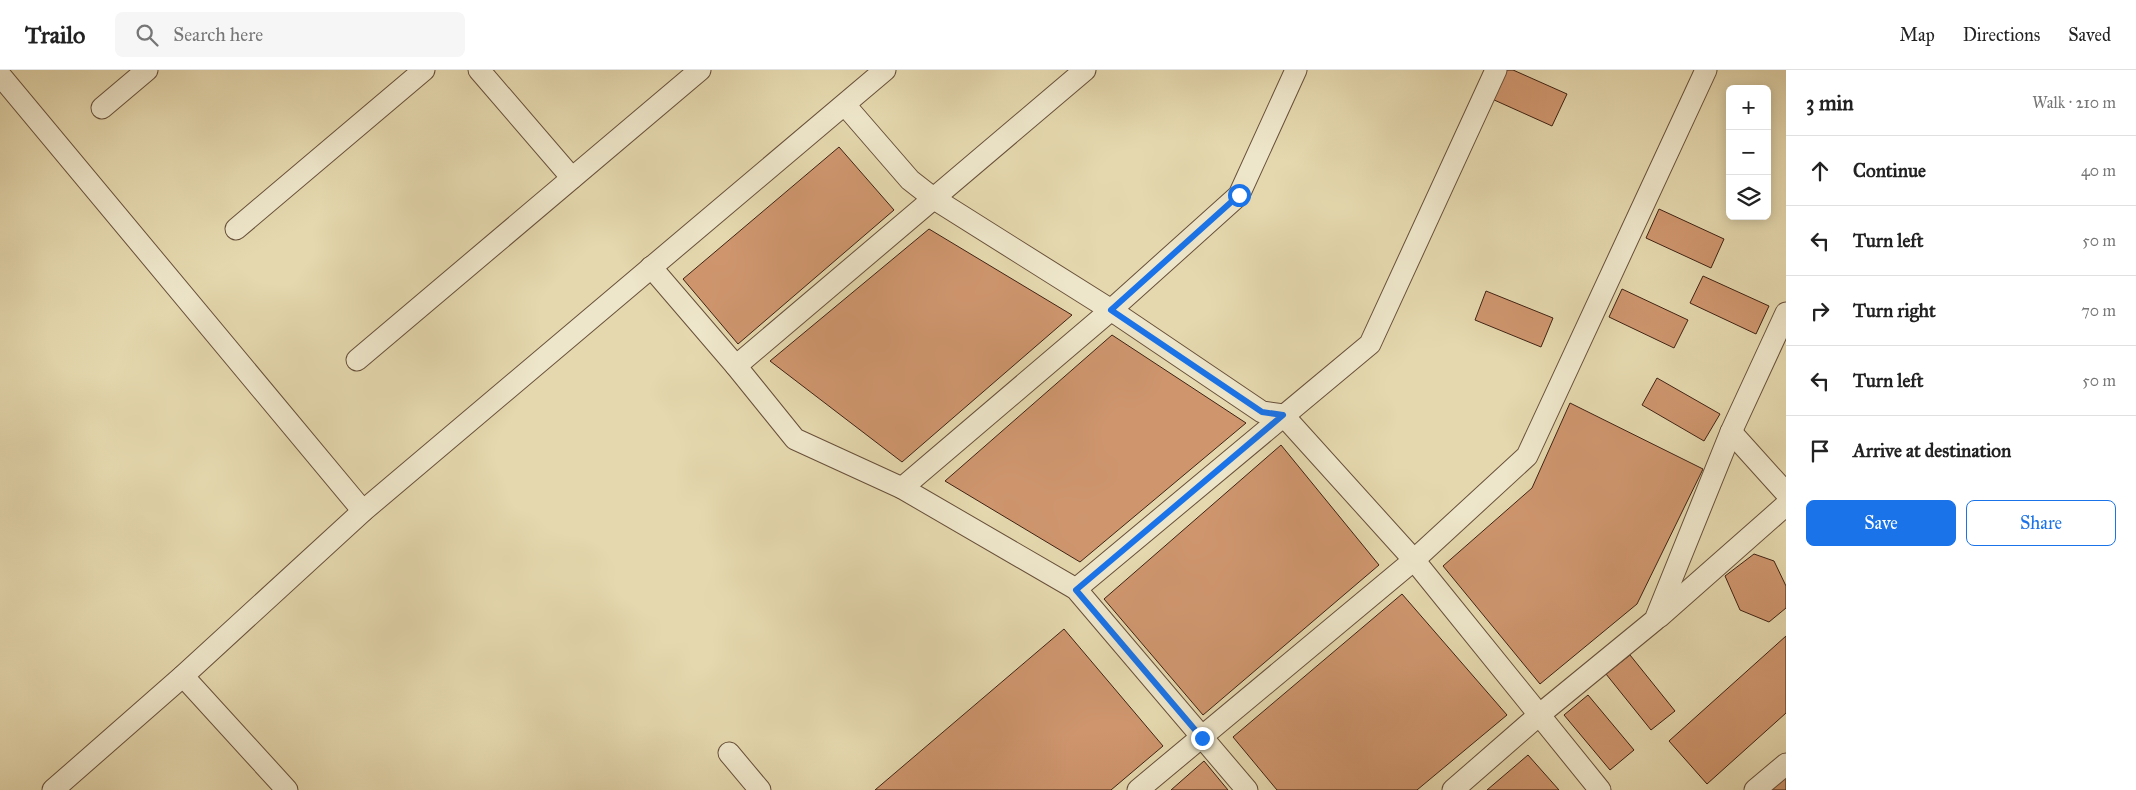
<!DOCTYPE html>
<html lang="en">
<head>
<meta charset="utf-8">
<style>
	:root { --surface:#fff; --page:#f6f6f6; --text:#222; --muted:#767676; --line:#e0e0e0; --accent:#1a73e8 }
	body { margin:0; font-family:"IM FELL Great Primer",serif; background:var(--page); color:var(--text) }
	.controls { position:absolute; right:15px; top:15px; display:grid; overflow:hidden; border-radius:8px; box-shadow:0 2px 12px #0003 }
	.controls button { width:45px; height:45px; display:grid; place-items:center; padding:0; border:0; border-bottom:1px solid var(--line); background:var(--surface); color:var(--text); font:25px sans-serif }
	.stop { position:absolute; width:15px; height:15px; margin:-11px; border:4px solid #1a73e8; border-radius:50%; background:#fff }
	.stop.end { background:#1a73e8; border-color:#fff; box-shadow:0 1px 5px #0008 }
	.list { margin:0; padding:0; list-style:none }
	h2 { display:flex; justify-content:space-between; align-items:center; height:65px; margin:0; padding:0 20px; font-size:21px }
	h2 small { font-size:16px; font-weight:400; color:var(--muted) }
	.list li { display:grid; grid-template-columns:32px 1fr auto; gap:15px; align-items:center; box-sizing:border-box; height:70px; padding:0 20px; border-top:1px solid var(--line) }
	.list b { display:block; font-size:19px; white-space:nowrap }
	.list em { font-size:16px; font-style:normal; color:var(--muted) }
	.actions { display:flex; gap:10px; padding:15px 20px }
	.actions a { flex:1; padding:11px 0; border:1px solid var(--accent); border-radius:8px; text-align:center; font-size:18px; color:var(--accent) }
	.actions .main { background:var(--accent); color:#fff }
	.icon { flex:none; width:28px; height:28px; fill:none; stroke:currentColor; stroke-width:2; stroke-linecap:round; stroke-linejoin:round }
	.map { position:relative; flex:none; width:1786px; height:720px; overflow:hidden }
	header { display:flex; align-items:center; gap:30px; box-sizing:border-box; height:70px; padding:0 25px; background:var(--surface); border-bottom:1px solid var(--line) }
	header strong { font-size:24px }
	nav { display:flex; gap:28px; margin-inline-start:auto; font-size:18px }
	.search { width:350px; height:45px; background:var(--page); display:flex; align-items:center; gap:12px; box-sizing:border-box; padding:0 18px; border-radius:8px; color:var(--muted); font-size:19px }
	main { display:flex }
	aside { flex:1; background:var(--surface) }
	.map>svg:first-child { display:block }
	.building { fill:#cf966e; stroke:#3f2213 }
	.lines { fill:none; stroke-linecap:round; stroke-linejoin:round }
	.street-casing { stroke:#68503a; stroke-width:23 }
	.street { stroke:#eee6ca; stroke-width:21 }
	.route { stroke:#1a73e8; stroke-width:6 }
</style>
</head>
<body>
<header>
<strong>Trailo</strong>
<div class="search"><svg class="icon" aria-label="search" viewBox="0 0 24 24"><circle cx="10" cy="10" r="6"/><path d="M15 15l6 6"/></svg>Search here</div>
<nav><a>Map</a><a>Directions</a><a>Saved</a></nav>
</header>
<main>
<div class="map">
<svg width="1786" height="720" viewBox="0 0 1786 720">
	<rect width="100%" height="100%" fill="#e5d8ae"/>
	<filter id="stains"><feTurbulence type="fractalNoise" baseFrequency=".004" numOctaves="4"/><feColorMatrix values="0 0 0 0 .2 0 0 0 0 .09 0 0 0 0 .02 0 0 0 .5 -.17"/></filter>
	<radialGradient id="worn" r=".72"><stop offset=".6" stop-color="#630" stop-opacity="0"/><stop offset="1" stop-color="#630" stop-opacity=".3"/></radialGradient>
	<g class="building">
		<path d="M1506,0H1513L1567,24L1552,56L1492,29Z"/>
		<path d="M839,77L894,140L738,274L683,209Z"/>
		<path d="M1659,139L1724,169L1711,198L1646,168Z"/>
		<path d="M929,159L1072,245L902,392L770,291Z"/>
		<path d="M1703,206L1769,236L1756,264L1690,233Z"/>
		<path d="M1622,219L1688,250L1674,278L1609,247Z"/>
		<path d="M1486,221L1553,248L1541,277L1475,250Z"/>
		<path d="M1112,265L1246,353L1080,492L945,411Z"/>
		<path d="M1657,308L1720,344L1704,371L1642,335Z"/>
		<path d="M1570,333L1703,399L1637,534L1540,614L1443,496L1532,418Z"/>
		<path d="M1281,375L1379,495L1203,645L1104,529Z"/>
		<path d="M1754,484L1774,491L1786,516V538L1769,552L1740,540L1725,506Z"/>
		<path d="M1402,524L1507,645L1417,720H1277L1233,667Z"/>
		<path d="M1064,559L1163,676L1111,720H875Z"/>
		<path d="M1786,566V643L1707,714L1669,671Z"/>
		<path d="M1630,585L1675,641L1651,660L1606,604Z"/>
		<path d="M1588,625L1634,680L1610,700L1564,645Z"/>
		<path d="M1528,685L1559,720H1487Z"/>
		<path d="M1204,691L1228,720H1171Z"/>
		<path d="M1786,707V720H1771Z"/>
	</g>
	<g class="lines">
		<g class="street-casing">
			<g id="street">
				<path d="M479,0L572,108"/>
				<path d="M0,5L363,441"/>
				<path d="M845,35L910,110L933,128L1111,240L1262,342L1283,345L1414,490L1600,720"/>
				<path d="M102,38L147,0"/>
				<path d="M236,159L424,0"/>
				<path d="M651,197L736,296L795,369L902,418L1076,519L1247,720"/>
				<path d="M357,290L700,0"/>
				<path d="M736,296L1085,0"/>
				<path d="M1731,362L1786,423"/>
				<path d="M902,418L1111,240L1239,125L1296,0"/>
				<path d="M1076,519L1370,274L1496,0"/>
				<path d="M1659,547L1786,435"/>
				<path d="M183,606L287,720"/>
				<path d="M729,683L760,720"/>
				<path d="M53,720L183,606L363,441L885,0"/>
				<path d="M1138,720L1414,490L1527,386L1706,0"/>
				<path d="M1453,720L1539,645L1655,550L1731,362L1786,243"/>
				<path d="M1755,720L1786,694"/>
			</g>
		</g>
		<use href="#street" class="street"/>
	</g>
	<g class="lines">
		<path class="route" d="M1202,668L1076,520L1283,345L1262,342L1111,240L1239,125"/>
	</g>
	<rect width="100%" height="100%" filter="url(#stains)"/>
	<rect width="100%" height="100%" fill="url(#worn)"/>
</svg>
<div class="controls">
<button>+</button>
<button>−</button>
<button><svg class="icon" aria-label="layers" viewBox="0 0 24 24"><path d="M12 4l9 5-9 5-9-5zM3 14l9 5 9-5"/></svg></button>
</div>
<div class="stop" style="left:1239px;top:125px"></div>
<div class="stop end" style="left:1202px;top:668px"></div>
</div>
<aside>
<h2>3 min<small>Walk · 210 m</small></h2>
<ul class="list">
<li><svg class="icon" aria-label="ahead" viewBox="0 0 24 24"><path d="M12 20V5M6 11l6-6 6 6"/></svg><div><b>Continue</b></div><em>40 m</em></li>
<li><svg class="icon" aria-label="left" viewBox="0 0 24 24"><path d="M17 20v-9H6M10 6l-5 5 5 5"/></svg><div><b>Turn left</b></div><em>50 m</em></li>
<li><svg class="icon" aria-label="right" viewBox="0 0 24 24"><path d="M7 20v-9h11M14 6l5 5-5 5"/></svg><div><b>Turn right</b></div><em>70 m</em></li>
<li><svg class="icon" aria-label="left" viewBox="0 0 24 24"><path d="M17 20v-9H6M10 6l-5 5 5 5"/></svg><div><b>Turn left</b></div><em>50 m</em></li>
<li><svg class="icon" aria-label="arrive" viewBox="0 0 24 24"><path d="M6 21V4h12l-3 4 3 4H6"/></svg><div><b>Arrive at destination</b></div></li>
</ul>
<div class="actions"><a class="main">Save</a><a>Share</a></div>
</aside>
</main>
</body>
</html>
